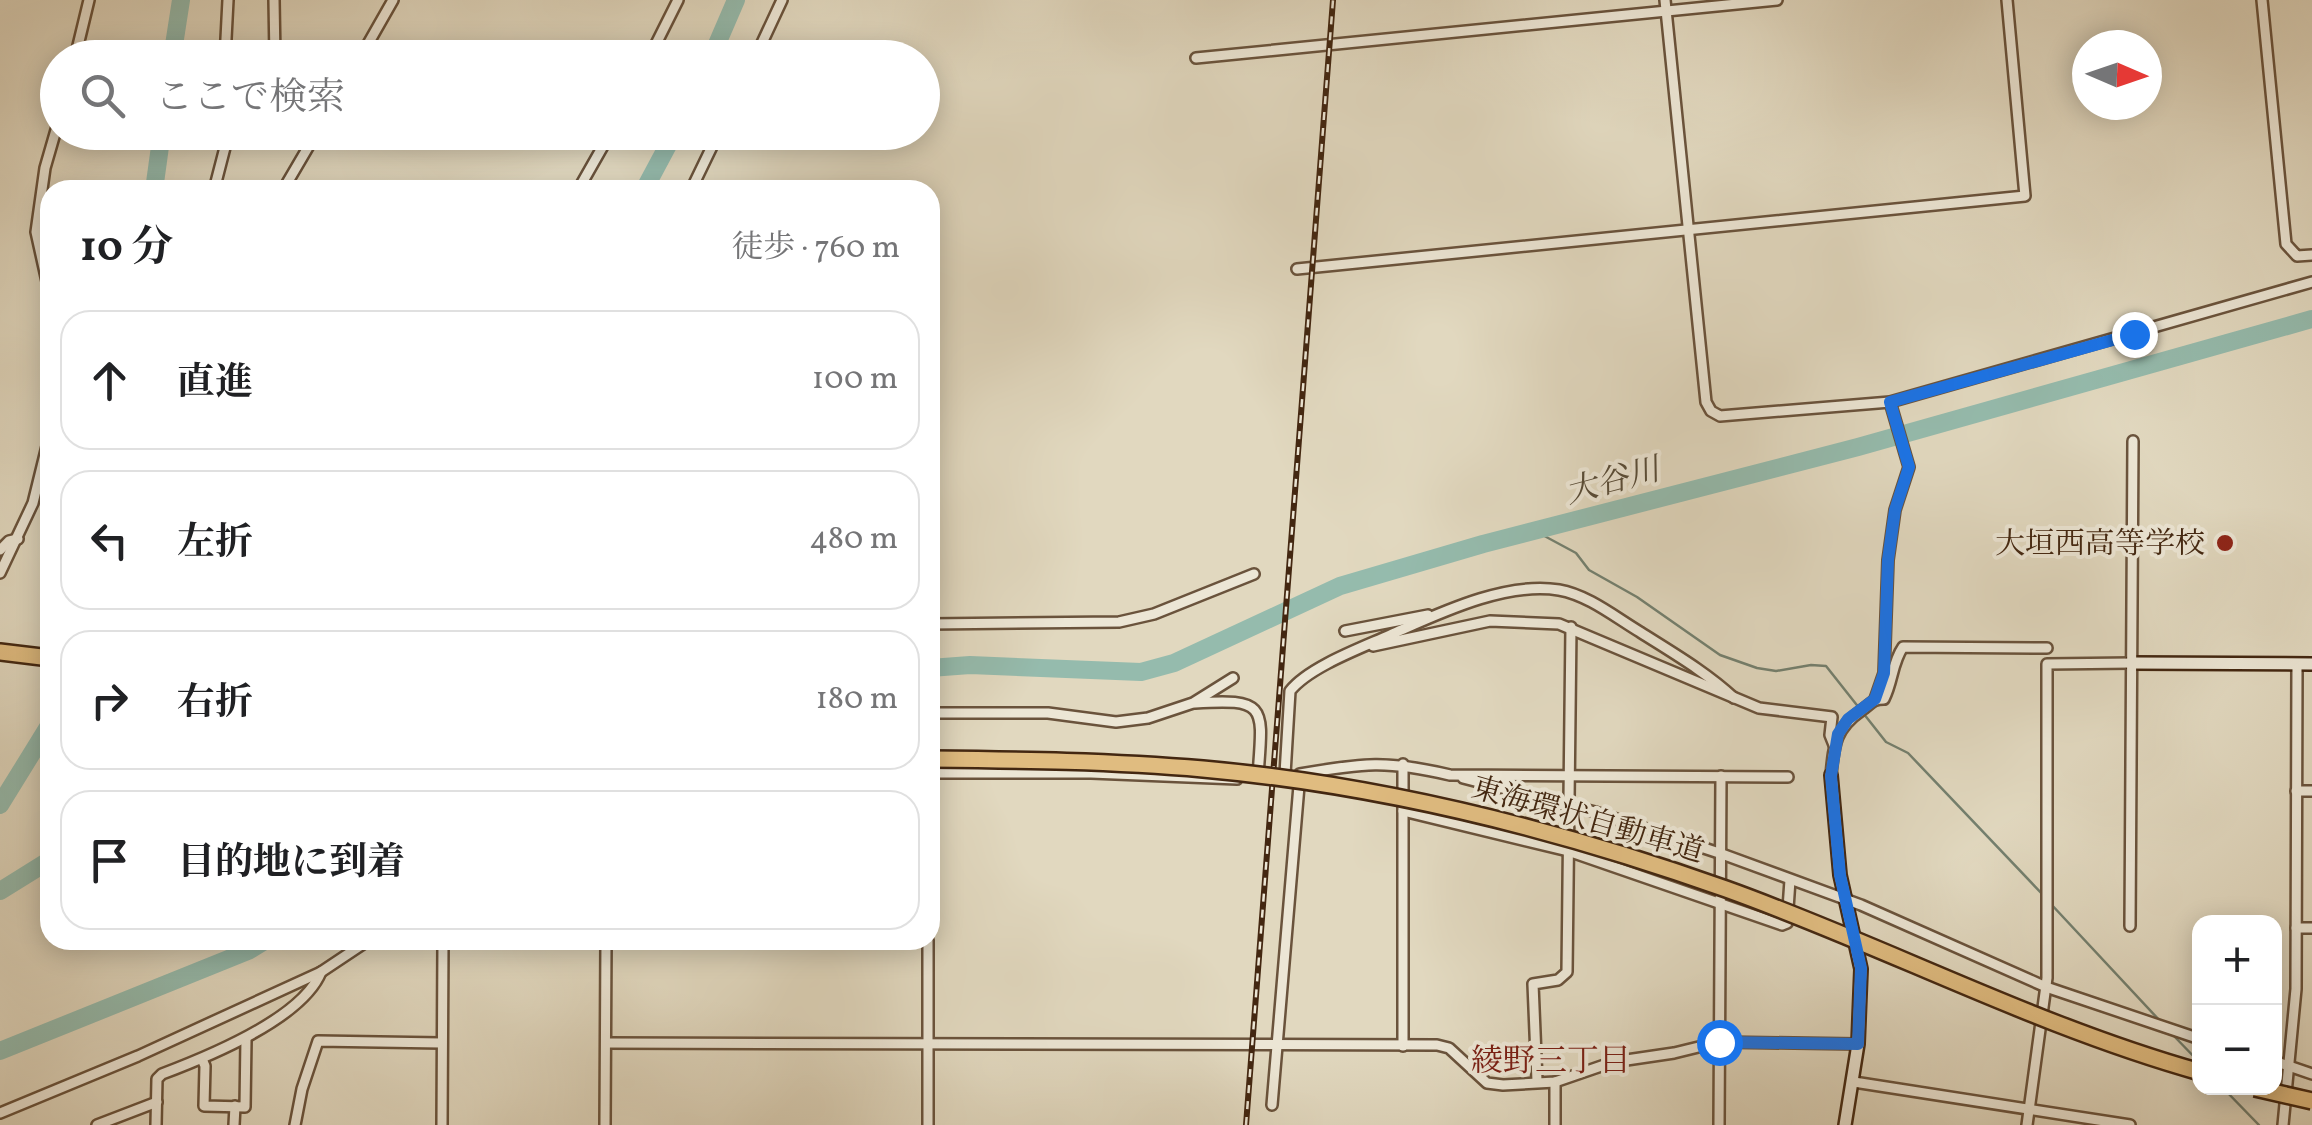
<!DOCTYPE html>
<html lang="ja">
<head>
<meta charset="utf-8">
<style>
	:root { --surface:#fff; --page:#f2f2f2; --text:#202124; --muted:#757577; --line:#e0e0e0 }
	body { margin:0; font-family:Vollkorn,"Noto Serif JP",serif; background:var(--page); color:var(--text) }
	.controls { position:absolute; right:30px; bottom:30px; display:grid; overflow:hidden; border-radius:20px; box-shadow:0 5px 25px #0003 }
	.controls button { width:90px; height:90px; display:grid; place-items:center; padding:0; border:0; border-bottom:2px solid var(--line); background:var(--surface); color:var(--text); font:50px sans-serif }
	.compass { position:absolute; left:2072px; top:30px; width:90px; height:90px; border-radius:50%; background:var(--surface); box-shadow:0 5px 25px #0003; rotate:92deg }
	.stop { position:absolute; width:30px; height:30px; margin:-22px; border:8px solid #1a73e8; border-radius:50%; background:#fff }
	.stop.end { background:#1a73e8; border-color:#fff; box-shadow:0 2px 10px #0008 }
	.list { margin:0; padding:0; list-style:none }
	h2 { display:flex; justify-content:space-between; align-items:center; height:130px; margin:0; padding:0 40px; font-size:42px }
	h2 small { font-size:32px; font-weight:400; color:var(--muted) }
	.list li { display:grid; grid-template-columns:65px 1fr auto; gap:30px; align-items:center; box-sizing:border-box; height:140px; margin:0 20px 20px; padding:0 20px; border:2px solid var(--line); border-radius:30px }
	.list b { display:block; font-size:38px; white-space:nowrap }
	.list em { font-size:32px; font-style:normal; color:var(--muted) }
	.icon { flex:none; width:55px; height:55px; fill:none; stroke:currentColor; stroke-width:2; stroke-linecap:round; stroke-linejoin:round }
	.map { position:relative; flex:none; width:2312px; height:1125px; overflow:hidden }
	.search { position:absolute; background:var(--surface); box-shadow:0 5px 25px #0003; left:40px; top:40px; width:900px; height:110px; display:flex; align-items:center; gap:25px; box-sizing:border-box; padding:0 35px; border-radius:55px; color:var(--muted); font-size:38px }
	.panel { position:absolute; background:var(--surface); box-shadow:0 5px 25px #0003; left:40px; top:180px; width:900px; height:770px; border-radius:30px }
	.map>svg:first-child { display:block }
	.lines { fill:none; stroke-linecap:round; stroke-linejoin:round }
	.stream { stroke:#74806f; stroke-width:2.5 }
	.river { stroke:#95bbad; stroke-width:18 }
	.street-casing { stroke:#6a533c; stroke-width:14 }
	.secondary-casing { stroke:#432711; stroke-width:16 }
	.highway-casing { stroke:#432711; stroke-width:20 }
	.street { stroke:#ece6d5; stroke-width:9 }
	.secondary { stroke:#ece6d5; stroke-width:11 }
	.highway { stroke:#e0bc80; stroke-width:15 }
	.rail-casing { stroke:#432711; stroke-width:6 }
	.rail { stroke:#ece6d5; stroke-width:2.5; stroke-dasharray:8; stroke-linecap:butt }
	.highway-bridge-casing { stroke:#432711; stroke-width:20; stroke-linecap:butt }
	.highway-bridge { stroke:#e0bc80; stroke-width:15 }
	.route { stroke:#1a73e8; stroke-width:12 }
	.poi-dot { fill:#8f2418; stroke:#ece6d5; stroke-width:4 }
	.labels { text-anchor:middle; stroke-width:8; stroke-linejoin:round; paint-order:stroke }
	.poi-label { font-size:30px; fill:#432711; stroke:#ece6d5; text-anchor:end }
	.street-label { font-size:30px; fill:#432711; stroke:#ece6d5 }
	.water-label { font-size:32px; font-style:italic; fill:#584c38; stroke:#ece6d5 }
	.neighbourhood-label { font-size:32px; fill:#7a1f14; stroke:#ece6d5 }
</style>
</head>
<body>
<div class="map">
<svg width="2312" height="1125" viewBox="0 0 2312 1125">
	<rect width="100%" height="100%" fill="#e1d8bf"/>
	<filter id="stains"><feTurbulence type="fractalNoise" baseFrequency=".002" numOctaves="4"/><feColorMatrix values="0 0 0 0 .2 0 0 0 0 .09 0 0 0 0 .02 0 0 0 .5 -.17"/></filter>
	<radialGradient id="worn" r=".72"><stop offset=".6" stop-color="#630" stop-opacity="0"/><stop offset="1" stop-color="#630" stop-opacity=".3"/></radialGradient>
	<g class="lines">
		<g class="stream">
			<path d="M1537,532L1576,553L1589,570L1637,597L1720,655L1757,668L1776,671L1811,665L1826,666L1886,742L1908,753L2045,897"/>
			<path d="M2050,903L2161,1022"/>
			<path d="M2173,1035L2200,1063"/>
			<path d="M2223,1088L2259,1125"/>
		</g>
		<g class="river">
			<path d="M172,58L181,0"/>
			<path d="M711,58L736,0"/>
			<path d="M154,190L162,132"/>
			<path d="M644,190L675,132"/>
			<path d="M930,668L970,665L1141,672L1174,663L1340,586L1483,544L1858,447L2312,319"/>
			<path d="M0,805L50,724"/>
			<path d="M0,891L50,860"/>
			<path d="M0,1051L248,951L266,940"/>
		</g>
		<g class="street-casing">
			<g id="street">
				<path d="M274,0L275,58"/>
				<path d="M1665,0L1706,402L1711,411L1720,416L1890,402L2312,282"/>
				<path d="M2262,0L2286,244L2297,256L2312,255"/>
				<path d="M75,58L89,0"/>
				<path d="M225,58L228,0"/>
				<path d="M360,58L393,0"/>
				<path d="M649,58L678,0"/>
				<path d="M755,58L782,0"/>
				<path d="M1196,58L1777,0"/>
				<path d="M214,190L229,132"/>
				<path d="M283,190L317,132"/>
				<path d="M578,190L611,132"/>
				<path d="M691,190L719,132"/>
				<path d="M1297,269L2025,196L2007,0"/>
				<path d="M50,295L36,232L45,168L58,123"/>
				<path d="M0,550L9,541L18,539"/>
				<path d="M0,573L33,503L50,434"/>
				<path d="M930,624L1119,622L1154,614L1254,574"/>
				<path d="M1345,631L1428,615"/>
				<path d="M1373,646L1490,621L1559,624L1759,708L1832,717L1830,735L1834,745"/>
				<path d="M1875,699L1884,673L1888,560L1895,510L1909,467L1890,402"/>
				<path d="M1195,703C1268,698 1263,707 1258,775L1262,774"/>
				<path d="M930,713H1048L1116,722L1148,718L1193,703L1233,678"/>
				<path d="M1403,764V1046"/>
				<path d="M930,773H1091L1237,779"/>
				<path d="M1285,774L1290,691C1309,667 1361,648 1390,635C1438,614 1505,581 1559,590C1588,595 1615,617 1640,632C1673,653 1706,672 1734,698"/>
				<path d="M1831,775C1834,744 1835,729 1862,710C1871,704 1872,699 1884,699C1893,681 1892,663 1903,647L2047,648"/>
				<path d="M1463,778L1595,812L1722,854L1861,905L2046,987L2200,1039"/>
				<path d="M2296,791H2312"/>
				<path d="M1403,811L1568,851L1782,925L1787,923L1790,880"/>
				<path d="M2130,926L2133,441"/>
				<path d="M2296,928H2312"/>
				<path d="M606,1043L1437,1045L1449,1048L1487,1083L1503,1085L1555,1082L1613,1062L1674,1053L1719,1042L1858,1044"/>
				<path d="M202,1059L205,1066L204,1106L245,1107L246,1039"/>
				<path d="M2274,1061L2312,1074"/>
				<path d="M1537,1081L1533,984L1558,980L1567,972L1571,627"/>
				<path d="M1854,1082L2130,1125"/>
				<path d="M1272,1105L1300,774C1363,763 1387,760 1450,775L1788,777"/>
				<path d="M0,1113L138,1056L321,972L369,940"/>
				<path d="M97,1125L157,1102"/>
				<path d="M156,1125L157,1079L162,1074C207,1057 302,1019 321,972"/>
				<path d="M234,1125L235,1106"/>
				<path d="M295,1125L302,1089L318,1041L441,1043"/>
				<path d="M442,1125L443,942"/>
				<path d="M605,1125L606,940"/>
				<path d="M928,1125V940"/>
				<path d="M1555,1125V1082"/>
				<path d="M1719,1125L1721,776"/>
				<path d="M2027,1125L2047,978V664L2132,663"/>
				<path d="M2283,1125L2296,989L2297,664"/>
			</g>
		</g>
		<g class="secondary-casing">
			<g id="secondary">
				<path d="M2132,663L2312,664"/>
				<path d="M1831,775L1840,875L1861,969L1858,1044L1845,1125"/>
			</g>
		</g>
		<g class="highway-casing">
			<path id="highway" d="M0,652L50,658"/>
		</g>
		<use href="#street" class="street"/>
		<use href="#secondary" class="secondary"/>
		<use href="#highway" class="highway"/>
		<g class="rail-casing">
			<path id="rail" d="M1246,1125L1333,0"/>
		</g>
		<use href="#rail" class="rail"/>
		<g class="highway-bridge-casing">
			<g id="highway-bridge">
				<path d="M930,759C1021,760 1112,761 1203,769C1382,785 1557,829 1726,889C1885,946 2036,1026 2200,1072"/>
				<path d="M2255,1088L2312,1101"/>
			</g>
		</g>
		<use href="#highway-bridge" class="highway-bridge"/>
	</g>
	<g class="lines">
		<path class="route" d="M1719,1042L1858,1044L1861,968L1840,875L1831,776L1838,734L1848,719L1875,699L1884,673L1888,560L1895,510L1909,467L1890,402L2134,334"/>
	</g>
	<circle class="poi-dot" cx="2225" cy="543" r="10"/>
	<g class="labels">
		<g class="poi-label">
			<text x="2205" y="553">大垣西高等学校</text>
		</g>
		<g class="street-label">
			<text transform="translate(1588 819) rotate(16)" y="10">東海環状自動車道</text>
		</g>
		<g class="water-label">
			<text transform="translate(1612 480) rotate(-15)" y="11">大谷川</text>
		</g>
		<g class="neighbourhood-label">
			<text x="1551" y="1071">綾野三丁目</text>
		</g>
	</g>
	<rect width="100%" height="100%" filter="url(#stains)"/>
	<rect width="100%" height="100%" fill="url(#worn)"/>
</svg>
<div class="controls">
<button>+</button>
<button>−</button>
</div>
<svg class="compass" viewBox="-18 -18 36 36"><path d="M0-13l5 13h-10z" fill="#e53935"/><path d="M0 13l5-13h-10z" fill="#757577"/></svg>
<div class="stop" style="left:1719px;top:1042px"></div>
<div class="stop end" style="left:2134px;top:334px"></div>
<div class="search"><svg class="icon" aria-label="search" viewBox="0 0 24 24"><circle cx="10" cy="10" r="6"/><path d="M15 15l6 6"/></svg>ここで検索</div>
<section class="panel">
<h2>10 分<small>徒歩 · 760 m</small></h2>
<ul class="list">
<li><svg class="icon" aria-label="ahead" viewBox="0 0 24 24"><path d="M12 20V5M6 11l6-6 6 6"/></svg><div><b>直進</b></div><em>100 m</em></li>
<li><svg class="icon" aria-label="left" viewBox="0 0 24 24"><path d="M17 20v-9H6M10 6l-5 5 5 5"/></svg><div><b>左折</b></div><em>480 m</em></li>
<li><svg class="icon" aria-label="right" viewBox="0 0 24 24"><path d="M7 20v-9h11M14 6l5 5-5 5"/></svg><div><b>右折</b></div><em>180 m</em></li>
<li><svg class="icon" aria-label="arrive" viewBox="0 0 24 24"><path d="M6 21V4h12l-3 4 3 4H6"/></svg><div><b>目的地に到着</b></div></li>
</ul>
</section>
</div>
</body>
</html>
